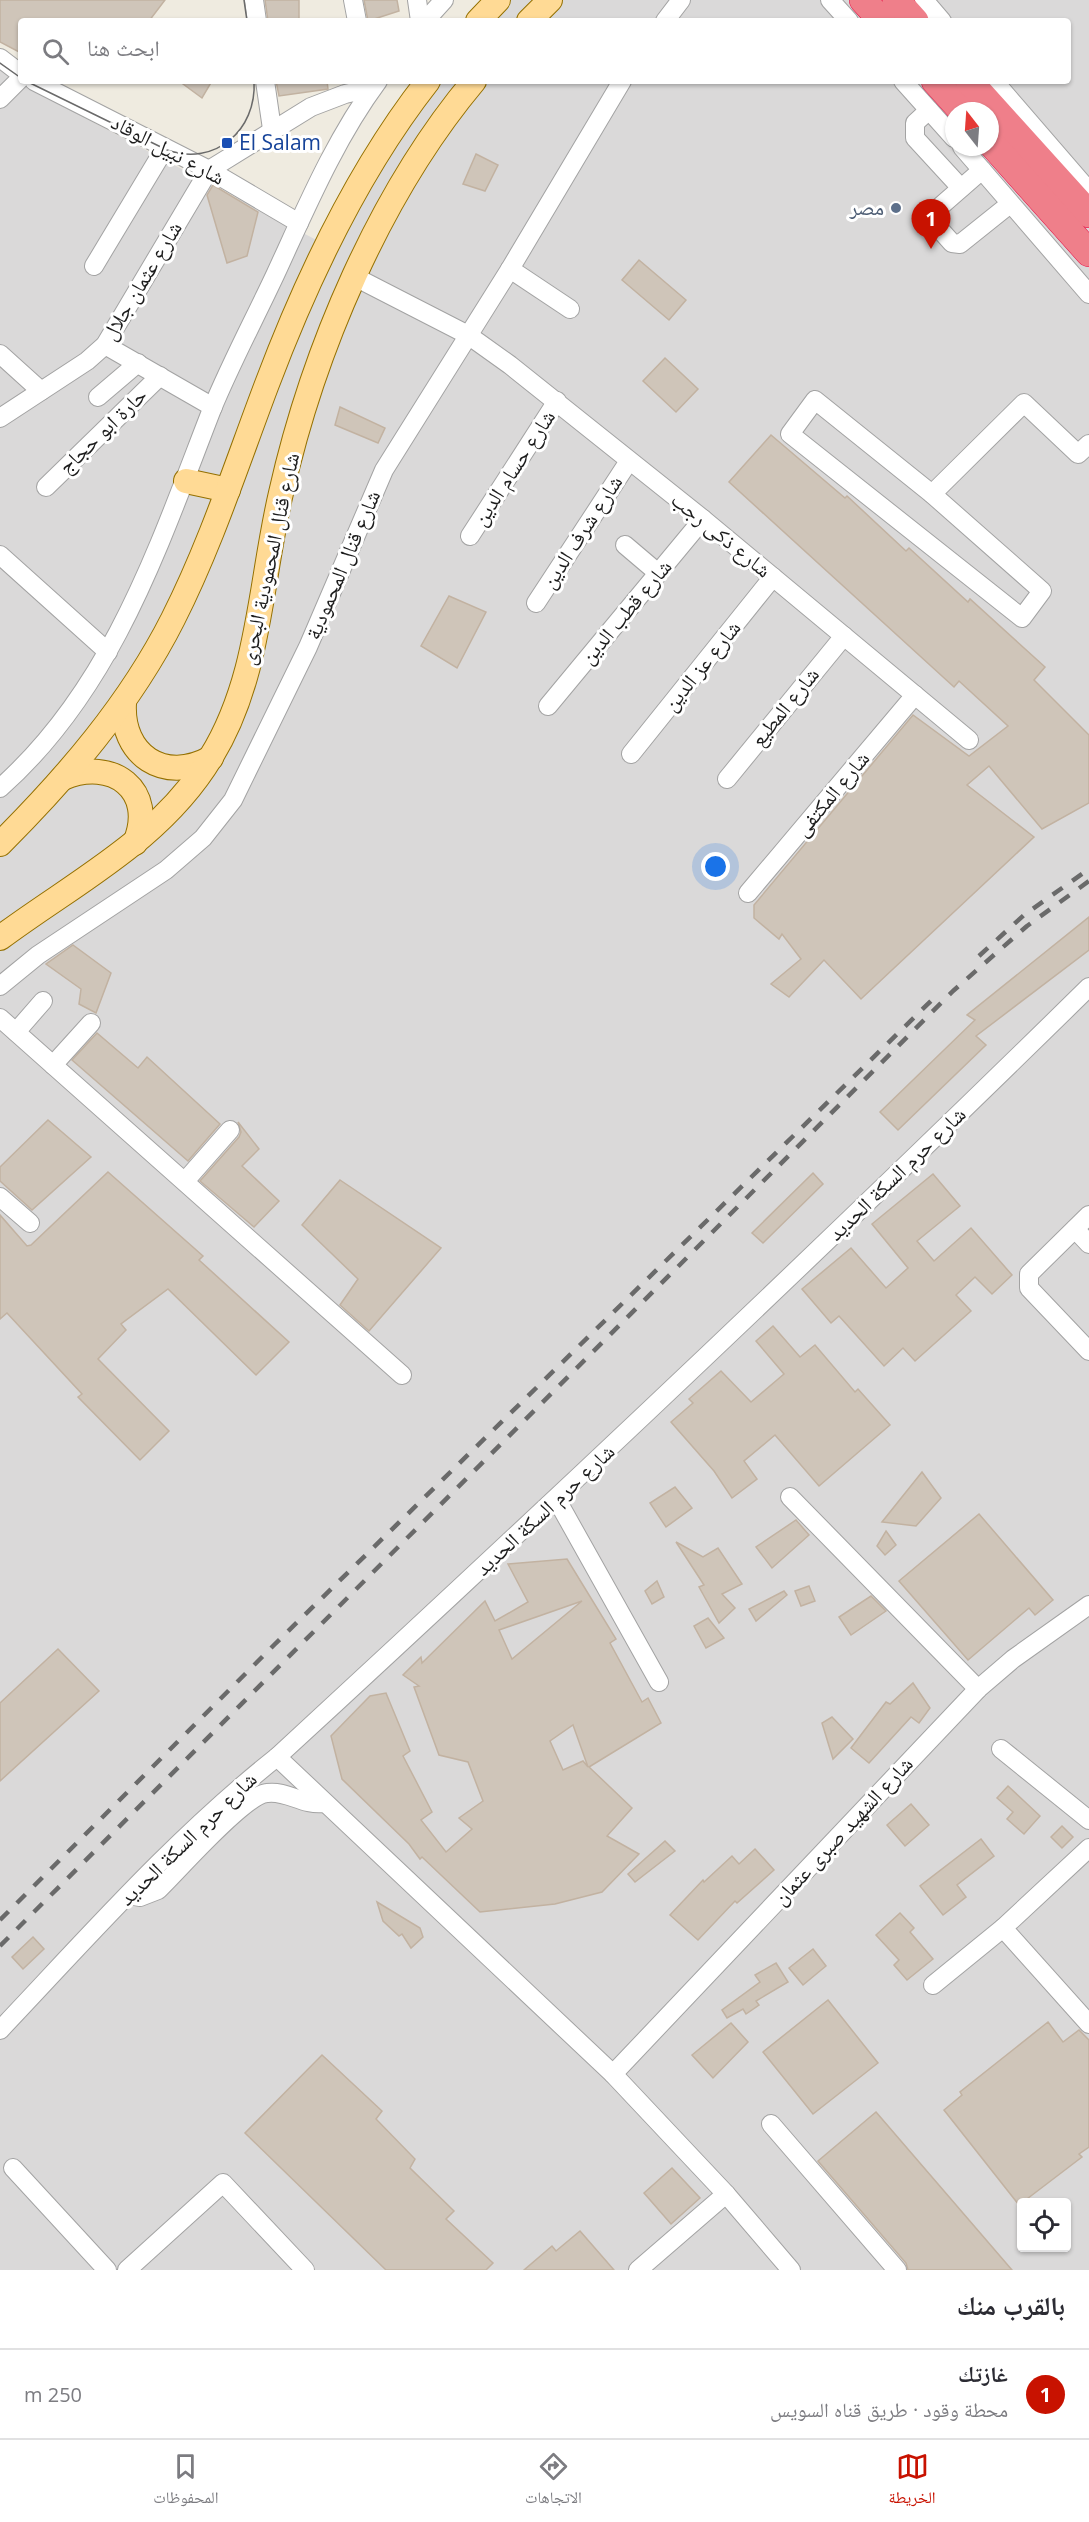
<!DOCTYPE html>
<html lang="ar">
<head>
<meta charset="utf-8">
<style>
	:root { --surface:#fff; --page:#f7f7f7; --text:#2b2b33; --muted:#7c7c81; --line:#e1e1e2; --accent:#c81200 }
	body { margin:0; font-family:"Open Sans","Noto Naskh Arabic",sans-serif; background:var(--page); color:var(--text); direction:rtl }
	.controls { position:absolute; right:18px; bottom:18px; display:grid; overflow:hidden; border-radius:6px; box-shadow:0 2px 4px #0004 }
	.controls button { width:54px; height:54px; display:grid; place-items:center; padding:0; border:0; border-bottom:2px solid var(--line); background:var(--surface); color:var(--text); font:30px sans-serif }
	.compass { position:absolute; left:945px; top:102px; width:54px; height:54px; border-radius:50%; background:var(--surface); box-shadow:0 2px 4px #0004; rotate:343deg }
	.you { position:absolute; left:716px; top:867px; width:21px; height:21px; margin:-15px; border:4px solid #fff; border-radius:50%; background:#1a73e8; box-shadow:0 0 0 9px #1a73e833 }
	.badge { display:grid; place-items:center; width:39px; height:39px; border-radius:50%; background:var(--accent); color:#fff; font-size:20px; font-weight:700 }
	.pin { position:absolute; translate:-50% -50px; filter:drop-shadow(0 2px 3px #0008) }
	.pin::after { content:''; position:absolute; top:32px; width:21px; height:18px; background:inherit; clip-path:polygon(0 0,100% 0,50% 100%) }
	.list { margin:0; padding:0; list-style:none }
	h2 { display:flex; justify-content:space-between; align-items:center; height:78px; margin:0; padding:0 24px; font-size:26px }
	h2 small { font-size:20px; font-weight:400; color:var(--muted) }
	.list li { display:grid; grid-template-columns:39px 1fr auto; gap:18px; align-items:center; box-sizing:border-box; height:90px; padding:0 24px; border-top:2px solid var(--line) }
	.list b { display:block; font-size:22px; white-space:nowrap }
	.list p { margin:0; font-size:20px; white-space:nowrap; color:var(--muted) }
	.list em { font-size:20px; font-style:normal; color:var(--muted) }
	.icon { flex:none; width:33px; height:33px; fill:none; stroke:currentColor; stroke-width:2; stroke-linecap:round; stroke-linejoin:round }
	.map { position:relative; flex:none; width:1089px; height:2270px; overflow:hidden; direction:ltr }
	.search { position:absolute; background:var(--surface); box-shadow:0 2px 4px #0004; left:18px; right:18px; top:18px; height:66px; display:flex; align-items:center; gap:15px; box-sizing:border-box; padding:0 21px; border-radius:6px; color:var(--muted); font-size:22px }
	.sheet { height:168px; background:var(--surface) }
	nav { display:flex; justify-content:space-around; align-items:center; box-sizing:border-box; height:84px; border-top:2px solid var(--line); background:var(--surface); font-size:16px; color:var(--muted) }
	nav a { display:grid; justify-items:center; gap:3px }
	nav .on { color:var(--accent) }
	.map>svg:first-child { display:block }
	.residential { fill:#dad9d9; fill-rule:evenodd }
	.building { fill:#cfc5b9; stroke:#c2b2a1; stroke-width:1.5; fill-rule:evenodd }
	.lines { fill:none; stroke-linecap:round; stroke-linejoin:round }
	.minor-casing { stroke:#a3a3a3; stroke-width:20 }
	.major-casing { stroke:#947000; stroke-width:26 }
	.highway-casing { stroke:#e81248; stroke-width:28 }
	.minor { stroke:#fff; stroke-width:18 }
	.major { stroke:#ffda95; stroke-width:24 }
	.highway { stroke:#ef7f8a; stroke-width:27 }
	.tram { stroke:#6a6a6a; stroke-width:1.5 }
	.rail { stroke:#6a6a6a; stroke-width:4.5; stroke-dasharray:12 12; stroke-linecap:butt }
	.transit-dot { fill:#1a4fb4; stroke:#fff; stroke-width:2 }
	.service-dot { fill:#5c6f8a; stroke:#fff; stroke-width:2 }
	.labels { text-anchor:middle; stroke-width:6; stroke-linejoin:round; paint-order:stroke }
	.transit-label { font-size:21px; fill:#164399; stroke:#fff; text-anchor:start }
	.street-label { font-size:21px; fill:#1c1c1c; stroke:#fff }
	.service-label { font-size:21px; fill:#4e5e75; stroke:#fff; text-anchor:end }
</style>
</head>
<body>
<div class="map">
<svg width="1089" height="2270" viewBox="0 0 1089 2270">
	<rect width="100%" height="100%" fill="#efebe0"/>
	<path class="residential" d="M492,0H1089V2270H0V67L17,82L322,243L423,81H1068V21H472ZM954,111H990V147H954ZM1022,2202H1066V2248H1022Z"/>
	<g class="building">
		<path d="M0,0H165L149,21H21V53L0,42Z"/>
		<path d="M265,0H299V21H268Z"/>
		<path d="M364,0H397L399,11L368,21Z"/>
		<path d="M179,81H212L202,98Z"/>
		<path d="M276,81H327L328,89L279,96Z"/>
		<path d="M476,154L498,165L485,191L463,184Z"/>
		<path d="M213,185L258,212L247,256L227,263L207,195Z"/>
		<path d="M639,260L686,300L669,320L622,280Z"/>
		<path d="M665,358L698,389L676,412L643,381Z"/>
		<path d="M340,407L385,428L378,443L335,425Z"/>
		<path d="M771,435L845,498L847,496L906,551L909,548L968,602L970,599L1045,667L1034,680L1089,735V803L1042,829L989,766L967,785L1034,837L861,999L824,960L789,997L771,984L801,959L782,934L779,939L754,918V905L913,715L969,756L1008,726L959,681L954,687L729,482Z"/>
		<path d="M449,596L486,612L457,668L421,646Z"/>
		<path d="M1089,917V950L976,1036L986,1045L898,1130L880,1112L975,1020L967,1015Z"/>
		<path d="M73,945L111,973L96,1013L79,1004L81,989L46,964Z"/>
		<path d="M97,1033L138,1068L147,1057L220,1124L188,1161L72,1060Z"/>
		<path d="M48,1120L91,1157L32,1210L0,1181V1167Z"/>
		<path d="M238,1122L259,1149L242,1166L279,1201L254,1227L200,1181L239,1137L241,1132Z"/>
		<path d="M108,1172L203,1256L199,1260L289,1342L256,1375L168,1289L121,1324L126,1330L98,1359L169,1431L140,1460L78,1397L82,1394L7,1313L0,1319V1215L27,1246L31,1245Z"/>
		<path d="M813,1173L823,1184L763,1243L752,1233Z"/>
		<path d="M933,1174L960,1206L917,1241L934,1261L971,1228L1012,1275L992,1294L975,1277L956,1295L971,1311L915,1361L903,1348L884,1366L839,1316L831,1323L802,1289L851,1248L886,1288L908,1268L872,1224Z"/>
		<path d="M340,1180L441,1248L369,1331L340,1305L358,1279L302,1225Z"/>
		<path d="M773,1326L800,1357L815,1345L855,1392L858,1389L890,1425L819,1486L775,1435L744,1461L757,1479L732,1498L714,1471L671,1422L693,1403L689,1399L721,1371L751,1402L784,1374L756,1341Z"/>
		<path d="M922,1472L941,1498L916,1526L882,1522Z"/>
		<path d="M675,1487L692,1508L666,1527L650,1503Z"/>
		<path d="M979,1514L1053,1600L1035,1615L1029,1608L968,1660L899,1581Z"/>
		<path d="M796,1520L809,1535L772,1568L756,1547Z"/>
		<path d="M886,1531L896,1545L885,1555L877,1546Z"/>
		<path d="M676,1542L703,1557L718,1548L742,1584L722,1594L735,1608L719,1623L699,1587L704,1585Z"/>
		<path d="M567,1559L616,1639L610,1643L642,1702L648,1698L661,1723L589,1767L632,1808L607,1836L639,1854L602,1892L555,1904L480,1912L422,1857L420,1859L409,1844L342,1779L331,1736L370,1696L386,1693L410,1751L403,1756L432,1812L421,1820L446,1852L472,1829L459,1818L483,1801L468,1762L439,1755L414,1687L419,1686L403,1675L421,1657L422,1663L485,1601L495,1621L528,1602L508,1564ZM582,1601L512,1659L499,1630ZM573,1725L588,1767L583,1761L563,1770L550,1741Z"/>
		<path d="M657,1581L664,1597L652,1604L645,1591Z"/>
		<path d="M809,1586L815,1601L801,1606L795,1591Z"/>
		<path d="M784,1591L787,1595L756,1621L749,1609Z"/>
		<path d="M871,1596L886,1611L851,1635L839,1617Z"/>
		<path d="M708,1618L724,1638L706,1648L694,1626Z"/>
		<path d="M58,1649L99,1691L0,1781V1703Z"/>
		<path d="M913,1683L930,1708L919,1723L911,1717L869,1763L851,1748L886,1702L890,1704Z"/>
		<path d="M832,1717L853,1739L833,1759L822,1723Z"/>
		<path d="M1008,1786L1040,1816L1024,1834L1007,1819L1013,1812L997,1798Z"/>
		<path d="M911,1804L929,1825L905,1846L887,1825Z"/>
		<path d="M1062,1826L1073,1837L1062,1848L1051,1837Z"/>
		<path d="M981,1839L994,1856L957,1885L966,1897L943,1915L920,1886Z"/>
		<path d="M665,1841L675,1851L635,1882L628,1874Z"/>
		<path d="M755,1849L774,1870L737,1903L735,1901L698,1940L670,1915L703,1880L704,1882L732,1856L739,1864Z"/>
		<path d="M377,1902L420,1928L423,1937L411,1948L402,1934L399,1936L383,1921Z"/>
		<path d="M900,1913L914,1928L910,1932L933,1959L907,1980L894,1965L899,1960L876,1935Z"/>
		<path d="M33,1937L44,1949L23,1969L12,1957Z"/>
		<path d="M813,1949L826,1966L803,1985L789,1968Z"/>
		<path d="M776,1963L788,1982L756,2001L759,2005L746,2014L743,2009L727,2018L722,2010L760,1982L755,1975Z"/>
		<path d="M828,2000L878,2063L813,2114L763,2052Z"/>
		<path d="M1048,2022L1063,2042L1079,2030L1089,2040V2147L1079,2154L1082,2157L1019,2205L944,2110L962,2095L960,2092Z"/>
		<path d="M731,2023L748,2042L713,2078L692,2055Z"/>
		<path d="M322,2055L382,2111L376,2119L415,2159L410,2168L454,2211L446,2219L493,2263L486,2270H386L245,2133Z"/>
		<path d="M876,2112L1012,2270H908L906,2263L818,2161Z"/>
		<path d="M672,2168L700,2198L671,2224L644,2193Z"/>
		<path d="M580,2231L614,2270H524L552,2246L556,2251Z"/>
	</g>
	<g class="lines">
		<g class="minor-casing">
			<g id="minor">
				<path d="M254,0L257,21"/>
				<path d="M353,0L357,21"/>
				<path d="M417,0L420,21"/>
				<path d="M830,0L849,21"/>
				<path d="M924,0L942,21"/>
				<path d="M425,21L444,0"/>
				<path d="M665,21L681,0"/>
				<path d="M0,58L21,74"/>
				<path d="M34,81L209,170L299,223"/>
				<path d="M265,81L272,129"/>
				<path d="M903,81L954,138"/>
				<path d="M994,81L1089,191"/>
				<path d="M0,99L21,78"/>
				<path d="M929,110L915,123V138L961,188"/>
				<path d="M962,147L1089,294"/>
				<path d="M982,170L935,211V224L952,243L960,244L1010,204"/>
				<path d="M94,266L165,148"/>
				<path d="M510,269L570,309"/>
				<path d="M355,277L468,335L510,365L703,519L969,740"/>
				<path d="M105,345L213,407"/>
				<path d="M0,354L41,391"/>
				<path d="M98,397L138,363"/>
				<path d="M815,400L932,494L1042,591L1022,618L790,434Z"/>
				<path d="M0,418L87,361L105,345L209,170L311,107L345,94L372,88L371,81"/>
				<path d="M46,487L160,376"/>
				<path d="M932,494L1024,403L1078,454L1089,444"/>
				<path d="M470,536L557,401"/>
				<path d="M625,545L658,573"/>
				<path d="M0,555L108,652"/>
				<path d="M536,603L629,461"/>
				<path d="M548,706L703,519"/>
				<path d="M631,754L773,577"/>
				<path d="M727,779L844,636"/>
				<path d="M0,788C113,688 159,545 212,409C231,363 255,318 276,273C306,208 335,139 378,81"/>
				<path d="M748,893L915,695"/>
				<path d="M0,986L38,955L166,870L203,838L233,800L308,647L384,470L510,269L622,81"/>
				<path d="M0,1018L402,1375"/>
				<path d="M16,1032L43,1001"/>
				<path d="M53,1065L91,1023"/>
				<path d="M186,1180L230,1130"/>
				<path d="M0,1197L30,1223"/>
				<path d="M1089,1215L1029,1274V1288L1089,1351"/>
				<path d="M1075,1229L1089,1244"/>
				<path d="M790,1497L978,1689"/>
				<path d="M557,1500L659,1682"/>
				<path d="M1001,1749L1089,1820"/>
				<path d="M277,1757L613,2074L726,2194L791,2270"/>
				<path d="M1089,1848L1003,1928L1089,2024"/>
				<path d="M128,1895L140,1897L158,1890C178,1871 244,1795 267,1793C287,1790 303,1806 324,1803"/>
				<path d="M933,1985L1003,1928"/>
				<path d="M0,2030C89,1936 176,1837 277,1757C552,1504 823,1248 1089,987"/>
				<path d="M613,2074L978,1689L1013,1659L1089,1605"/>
				<path d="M771,2124L897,2270"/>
				<path d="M13,2168L107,2270"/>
				<path d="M127,2270L223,2183L305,2270"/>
				<path d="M638,2270L726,2194"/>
			</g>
		</g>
		<g class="major-casing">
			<g id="major">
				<path d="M478,21L498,0"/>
				<path d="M529,21L550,0"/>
				<path d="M186,481L228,490"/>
				<path d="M124,703C121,755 164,784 211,758"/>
				<path d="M63,778C112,757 157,790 135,843"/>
				<path d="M0,844C67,777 130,704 173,619C211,544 237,463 267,384C307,278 358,170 428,81"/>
				<path d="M0,938C75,882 161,840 211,757C260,678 260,582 281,493C313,351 380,193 474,81"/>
			</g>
		</g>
		<g class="highway-casing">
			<g id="highway">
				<path d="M863,0L882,21"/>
				<path d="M896,0L915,21"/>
				<path d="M935,81L962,111"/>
				<path d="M969,81L1089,214"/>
				<path d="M990,142L1089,253"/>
			</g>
		</g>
		<use href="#minor" class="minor"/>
		<use href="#major" class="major"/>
		<use href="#highway" class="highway"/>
		<g class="tram">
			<path d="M244,0L247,21"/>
			<path d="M0,63L21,78"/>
			<path d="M26,81L167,150C215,167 257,130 254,81"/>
		</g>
		<g class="rail">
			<path d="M979,956L1024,915L1089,869"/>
			<path d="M0,1920L275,1644L937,995"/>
			<path d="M0,1946L953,991L1027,926L1089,881"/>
		</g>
	</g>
	<rect class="transit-dot" x="221" y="137" width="12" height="12" rx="3"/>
	<circle class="service-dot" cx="896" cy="208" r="6"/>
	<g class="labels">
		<g class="transit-label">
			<text x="239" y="150">El Salam</text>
		</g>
		<g class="street-label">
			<text transform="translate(168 150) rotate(28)" y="7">شارع نبيل الوقاد</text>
			<text transform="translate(142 281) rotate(-59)" y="7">شارع عثمان جلال</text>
			<text transform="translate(103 431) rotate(-44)" y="7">حارة ابو حجاج</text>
			<text transform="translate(514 468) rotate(-57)" y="7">شارع حسام الدين</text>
			<text transform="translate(582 532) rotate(-57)" y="7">شارع شرف الدين</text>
			<text transform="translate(721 535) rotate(39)" y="7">شارع ذكى رجب</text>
			<text transform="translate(270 559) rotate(-78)" y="7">شارع قنال المحمودية البحرى</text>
			<text transform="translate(343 565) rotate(-67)" y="7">شارع قنال المحمودية</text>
			<text transform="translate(626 612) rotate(-50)" y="7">شارع قطب الدين</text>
			<text transform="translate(702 666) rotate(-51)" y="7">شارع عز الدين</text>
			<text transform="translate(785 707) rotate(-51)" y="7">شارع المطيع</text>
			<text transform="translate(832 794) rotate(-50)" y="7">شارع المكتفى</text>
			<text transform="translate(897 1174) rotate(-44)" y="7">شارع حرم السكة الحديد</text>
			<text transform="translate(545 1510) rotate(-43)" y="7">شارع حرم السكة الحديد</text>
			<text transform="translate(843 1831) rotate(-47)" y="7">شارع الشهيد صبرى عثمان</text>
			<text transform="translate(188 1839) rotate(-44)" y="7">شارع حرم السكة الحديد</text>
		</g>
		<g class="service-label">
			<text x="884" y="215">مصر</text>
		</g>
	</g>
</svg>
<div class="controls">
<button><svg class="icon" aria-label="locate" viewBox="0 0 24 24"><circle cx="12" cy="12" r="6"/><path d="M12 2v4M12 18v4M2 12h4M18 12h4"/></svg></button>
</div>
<svg class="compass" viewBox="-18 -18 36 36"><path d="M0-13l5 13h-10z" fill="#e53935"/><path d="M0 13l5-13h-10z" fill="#7c7c81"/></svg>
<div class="you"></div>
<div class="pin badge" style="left:931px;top:249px">1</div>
<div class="search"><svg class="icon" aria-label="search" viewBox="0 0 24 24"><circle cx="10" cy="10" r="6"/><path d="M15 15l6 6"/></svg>ابحث هنا</div>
</div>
<section class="sheet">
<h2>بالقرب منك<small></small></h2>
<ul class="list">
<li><span class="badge">1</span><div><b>غازتك</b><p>محطة وقود · طريق قناه السويس</p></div><em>250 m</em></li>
</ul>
</section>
<nav>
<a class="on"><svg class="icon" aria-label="map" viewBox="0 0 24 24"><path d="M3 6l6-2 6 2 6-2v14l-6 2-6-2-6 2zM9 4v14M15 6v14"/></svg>الخريطة</a>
<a><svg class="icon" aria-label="directions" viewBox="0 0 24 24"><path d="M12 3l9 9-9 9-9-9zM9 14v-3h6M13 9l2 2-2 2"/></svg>الاتجاهات</a>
<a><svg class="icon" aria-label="saved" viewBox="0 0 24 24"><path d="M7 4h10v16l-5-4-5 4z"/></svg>المحفوظات</a>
</nav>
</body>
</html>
